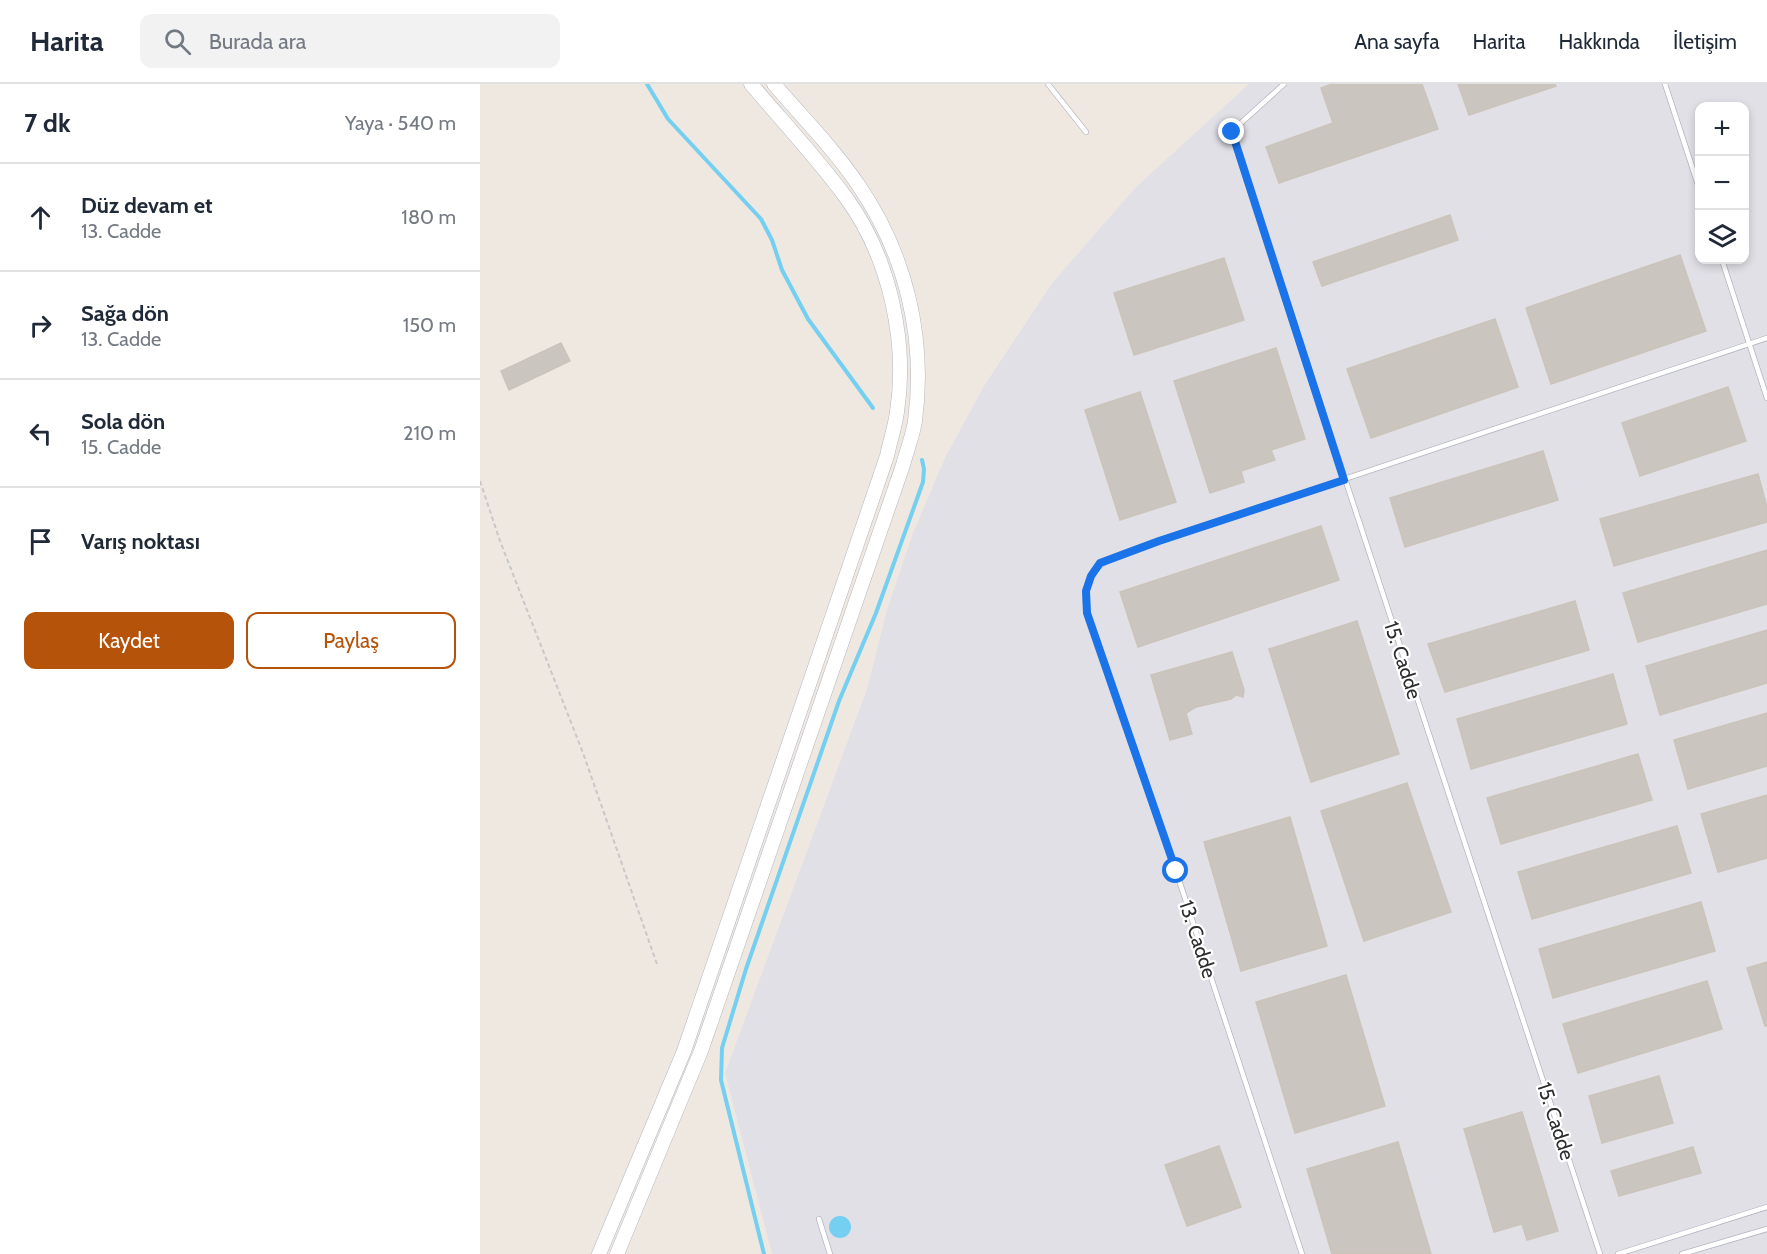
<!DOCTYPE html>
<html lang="tr">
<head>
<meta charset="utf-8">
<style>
	:root { --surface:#fff; --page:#f2f2f3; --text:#1f2937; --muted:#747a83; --line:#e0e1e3; --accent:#b45309 }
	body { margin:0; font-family:Cabin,sans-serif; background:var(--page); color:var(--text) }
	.controls { position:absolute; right:18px; top:18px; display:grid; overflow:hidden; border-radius:12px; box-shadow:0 3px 9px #0003 }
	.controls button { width:54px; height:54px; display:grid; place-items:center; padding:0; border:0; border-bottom:2px solid var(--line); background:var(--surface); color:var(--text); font:30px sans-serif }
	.stop { position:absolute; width:18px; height:18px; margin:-14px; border:4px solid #1a73e8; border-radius:50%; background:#fff }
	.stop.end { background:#1a73e8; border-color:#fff; box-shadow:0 2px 6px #0008 }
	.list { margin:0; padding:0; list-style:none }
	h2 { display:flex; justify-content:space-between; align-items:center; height:78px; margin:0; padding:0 24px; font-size:26px }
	h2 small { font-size:20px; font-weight:400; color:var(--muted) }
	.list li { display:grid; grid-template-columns:39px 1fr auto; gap:18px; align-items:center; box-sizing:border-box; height:108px; padding:0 24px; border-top:2px solid var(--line) }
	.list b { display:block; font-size:22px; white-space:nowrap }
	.list p { margin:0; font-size:20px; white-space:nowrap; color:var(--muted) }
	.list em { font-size:20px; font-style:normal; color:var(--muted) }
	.actions { display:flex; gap:12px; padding:18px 24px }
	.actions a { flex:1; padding:14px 0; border:2px solid var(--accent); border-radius:12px; text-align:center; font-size:21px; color:var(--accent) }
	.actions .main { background:var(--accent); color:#fff }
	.icon { flex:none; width:33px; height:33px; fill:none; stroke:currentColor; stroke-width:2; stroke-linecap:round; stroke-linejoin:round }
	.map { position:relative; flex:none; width:1287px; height:1170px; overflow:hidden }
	header { display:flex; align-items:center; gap:36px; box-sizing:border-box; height:84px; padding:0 30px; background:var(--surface); border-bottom:2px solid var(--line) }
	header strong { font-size:28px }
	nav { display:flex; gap:33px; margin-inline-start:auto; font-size:21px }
	.search { width:420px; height:54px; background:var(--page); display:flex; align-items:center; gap:15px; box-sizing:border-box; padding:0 21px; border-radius:12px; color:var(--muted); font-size:22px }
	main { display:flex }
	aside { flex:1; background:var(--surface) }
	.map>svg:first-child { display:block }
	.industrial { fill:#e2e0e7; fill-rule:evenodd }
	.water { fill:#74cff0 }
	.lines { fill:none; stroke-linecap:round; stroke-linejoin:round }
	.stream { stroke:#74cff0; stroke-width:4 }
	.building { fill:#cac5bf; stroke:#cac4b9; stroke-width:1.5 }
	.lane-casing { stroke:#b3b6c0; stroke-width:6 }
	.secondary-casing { stroke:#b3b6c0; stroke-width:15 }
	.path { stroke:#c8c8c8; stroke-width:2; stroke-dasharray:4.5 3; stroke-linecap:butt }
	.lane { stroke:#fff; stroke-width:4.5 }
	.secondary { stroke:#fff; stroke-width:14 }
	.route { stroke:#1a73e8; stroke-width:8 }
	.labels { text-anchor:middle; stroke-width:4.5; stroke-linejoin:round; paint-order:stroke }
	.street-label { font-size:20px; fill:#2d2d2d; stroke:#fff }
</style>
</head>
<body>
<header>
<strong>Harita</strong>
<div class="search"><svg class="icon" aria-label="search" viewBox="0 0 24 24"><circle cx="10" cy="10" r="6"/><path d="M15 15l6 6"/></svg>Burada ara</div>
<nav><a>Ana sayfa</a><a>Harita</a><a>Hakkında</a><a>İletişim</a></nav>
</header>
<main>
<aside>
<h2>7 dk<small>Yaya · 540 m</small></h2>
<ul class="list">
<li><svg class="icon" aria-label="ahead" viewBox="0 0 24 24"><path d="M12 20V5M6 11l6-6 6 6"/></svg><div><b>Düz devam et</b><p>13. Cadde</p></div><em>180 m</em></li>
<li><svg class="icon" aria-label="right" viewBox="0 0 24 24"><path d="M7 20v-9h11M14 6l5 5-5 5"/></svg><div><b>Sağa dön</b><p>13. Cadde</p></div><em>150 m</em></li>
<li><svg class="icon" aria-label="left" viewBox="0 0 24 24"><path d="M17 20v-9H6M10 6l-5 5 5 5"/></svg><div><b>Sola dön</b><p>15. Cadde</p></div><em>210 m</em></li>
<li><svg class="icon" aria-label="arrive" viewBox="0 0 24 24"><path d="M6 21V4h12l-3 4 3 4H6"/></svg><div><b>Varış noktası</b></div></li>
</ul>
<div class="actions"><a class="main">Kaydet</a><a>Paylaş</a></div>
</aside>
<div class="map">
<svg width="1287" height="1170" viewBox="0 0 1287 1170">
	<rect width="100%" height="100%" fill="#efe8e0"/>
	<path class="industrial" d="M769,0H1287V1170H292L245,989L387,605L407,526L433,449L465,374L504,302L573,198L656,103ZM1220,22H1264V176H1220Z"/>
	<circle class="water" cx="360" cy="1143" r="11"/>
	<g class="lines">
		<g class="stream">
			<path d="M167,0L188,35L281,135L292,156L302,186L328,235L393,324"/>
			<path d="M284,1170L241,996L242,964L266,885L359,617L396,529L443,398L444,385L442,376"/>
		</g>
	</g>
	<g class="building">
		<path d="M852,0H942L958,45L799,99L786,63L853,39L841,4Z"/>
		<path d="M978,0H1075L1076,2L989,31Z"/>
		<path d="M970,131L978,156L842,202L833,178Z"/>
		<path d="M1200,171L1226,247L1071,300L1046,224Z"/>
		<path d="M744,174L764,236L654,271L634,209Z"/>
		<path d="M1015,235L1038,303L891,354L867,285Z"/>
		<path d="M81,259L90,277L29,306L21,287Z"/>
		<path d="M796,264L825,355L791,366L795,376L761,387L764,398L730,409L694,297Z"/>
		<path d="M1248,303L1266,357L1160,392L1142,339Z"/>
		<path d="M660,308L696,418L640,436L605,326Z"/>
		<path d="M1063,367L1078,416L925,463L910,414Z"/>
		<path d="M1278,390L1287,423V438L1134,482L1120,435Z"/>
		<path d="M841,442L859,496L658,563L640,508Z"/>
		<path d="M1287,466V520L1158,558L1143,509Z"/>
		<path d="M1095,517L1109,566L965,608L948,560Z"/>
		<path d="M877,537L919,670L831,698L789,565Z"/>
		<path d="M1287,546V599L1180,631L1166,582Z"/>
		<path d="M752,568L764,606L763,613L756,611L751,615L716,623L706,629L712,650L690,656L671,591Z"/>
		<path d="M1133,590L1147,640L991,685L977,635Z"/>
		<path d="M1287,629V682L1208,705L1194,656Z"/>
		<path d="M1158,670L1172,716L1021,760L1007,714Z"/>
		<path d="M927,699L971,828L884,857L841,727Z"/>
		<path d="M1287,711V774L1238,788L1221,730Z"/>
		<path d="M810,733L847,862L761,887L724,758Z"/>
		<path d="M1197,742L1211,789L1052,835L1038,788Z"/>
		<path d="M1221,818L1235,867L1073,914L1059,865Z"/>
		<path d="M1287,878V942H1285L1267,884Z"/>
		<path d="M866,891L905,1022L815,1049L776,918Z"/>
		<path d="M1227,897L1242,945L1098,989L1083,940Z"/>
		<path d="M1179,992L1193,1039L1122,1059L1109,1012Z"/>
		<path d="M1042,1028L1078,1147L1047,1156L1042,1140L1014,1148L984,1045Z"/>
		<path d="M918,1058L951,1170H852L827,1085Z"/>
		<path d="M739,1062L761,1123L707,1142L685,1081Z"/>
		<path d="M1213,1063L1221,1089L1139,1112L1131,1087Z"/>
	</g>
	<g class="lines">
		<g class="lane-casing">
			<g id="lane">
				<path d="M568,0L606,48"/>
				<path d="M804,0L751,48L1120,1170"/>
				<path d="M1185,0L1220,107"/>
				<path d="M1242,176L1287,314"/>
				<path d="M339,1135L350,1170"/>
				<path d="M822,1170L696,787L607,529C597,475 640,472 679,457L1287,254"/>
				<path d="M1138,1170L1287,1123"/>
				<path d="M1202,1170L1287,1145"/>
			</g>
		</g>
		<g class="secondary-casing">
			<g id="secondary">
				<path d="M119,1170L204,967L407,372C410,357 415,343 417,328C428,257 409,173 367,115C338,75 303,38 271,0"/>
				<path d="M137,1170L221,967L423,381C427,366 433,351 435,337C446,254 426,171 379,102C355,66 322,33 294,0"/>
			</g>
		</g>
		<path class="path" d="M0,397L20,457L103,669L178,883"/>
		<use href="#lane" class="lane"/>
		<use href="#secondary" class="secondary"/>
	</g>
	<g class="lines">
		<path class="route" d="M696,787L607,529L606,507L611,492L620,479L679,457L864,396L752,48"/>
	</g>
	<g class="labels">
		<g class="street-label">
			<text transform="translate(923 576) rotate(72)" y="7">15. Cadde</text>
			<text transform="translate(718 855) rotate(72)" y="7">13. Cadde</text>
			<text transform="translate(1076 1037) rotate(72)" y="7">15. Cadde</text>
		</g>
	</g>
</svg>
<div class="controls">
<button>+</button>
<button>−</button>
<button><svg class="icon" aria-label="layers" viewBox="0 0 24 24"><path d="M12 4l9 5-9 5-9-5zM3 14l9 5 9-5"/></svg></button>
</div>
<div class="stop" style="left:696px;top:787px"></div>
<div class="stop end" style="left:752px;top:48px"></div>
</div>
</main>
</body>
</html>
